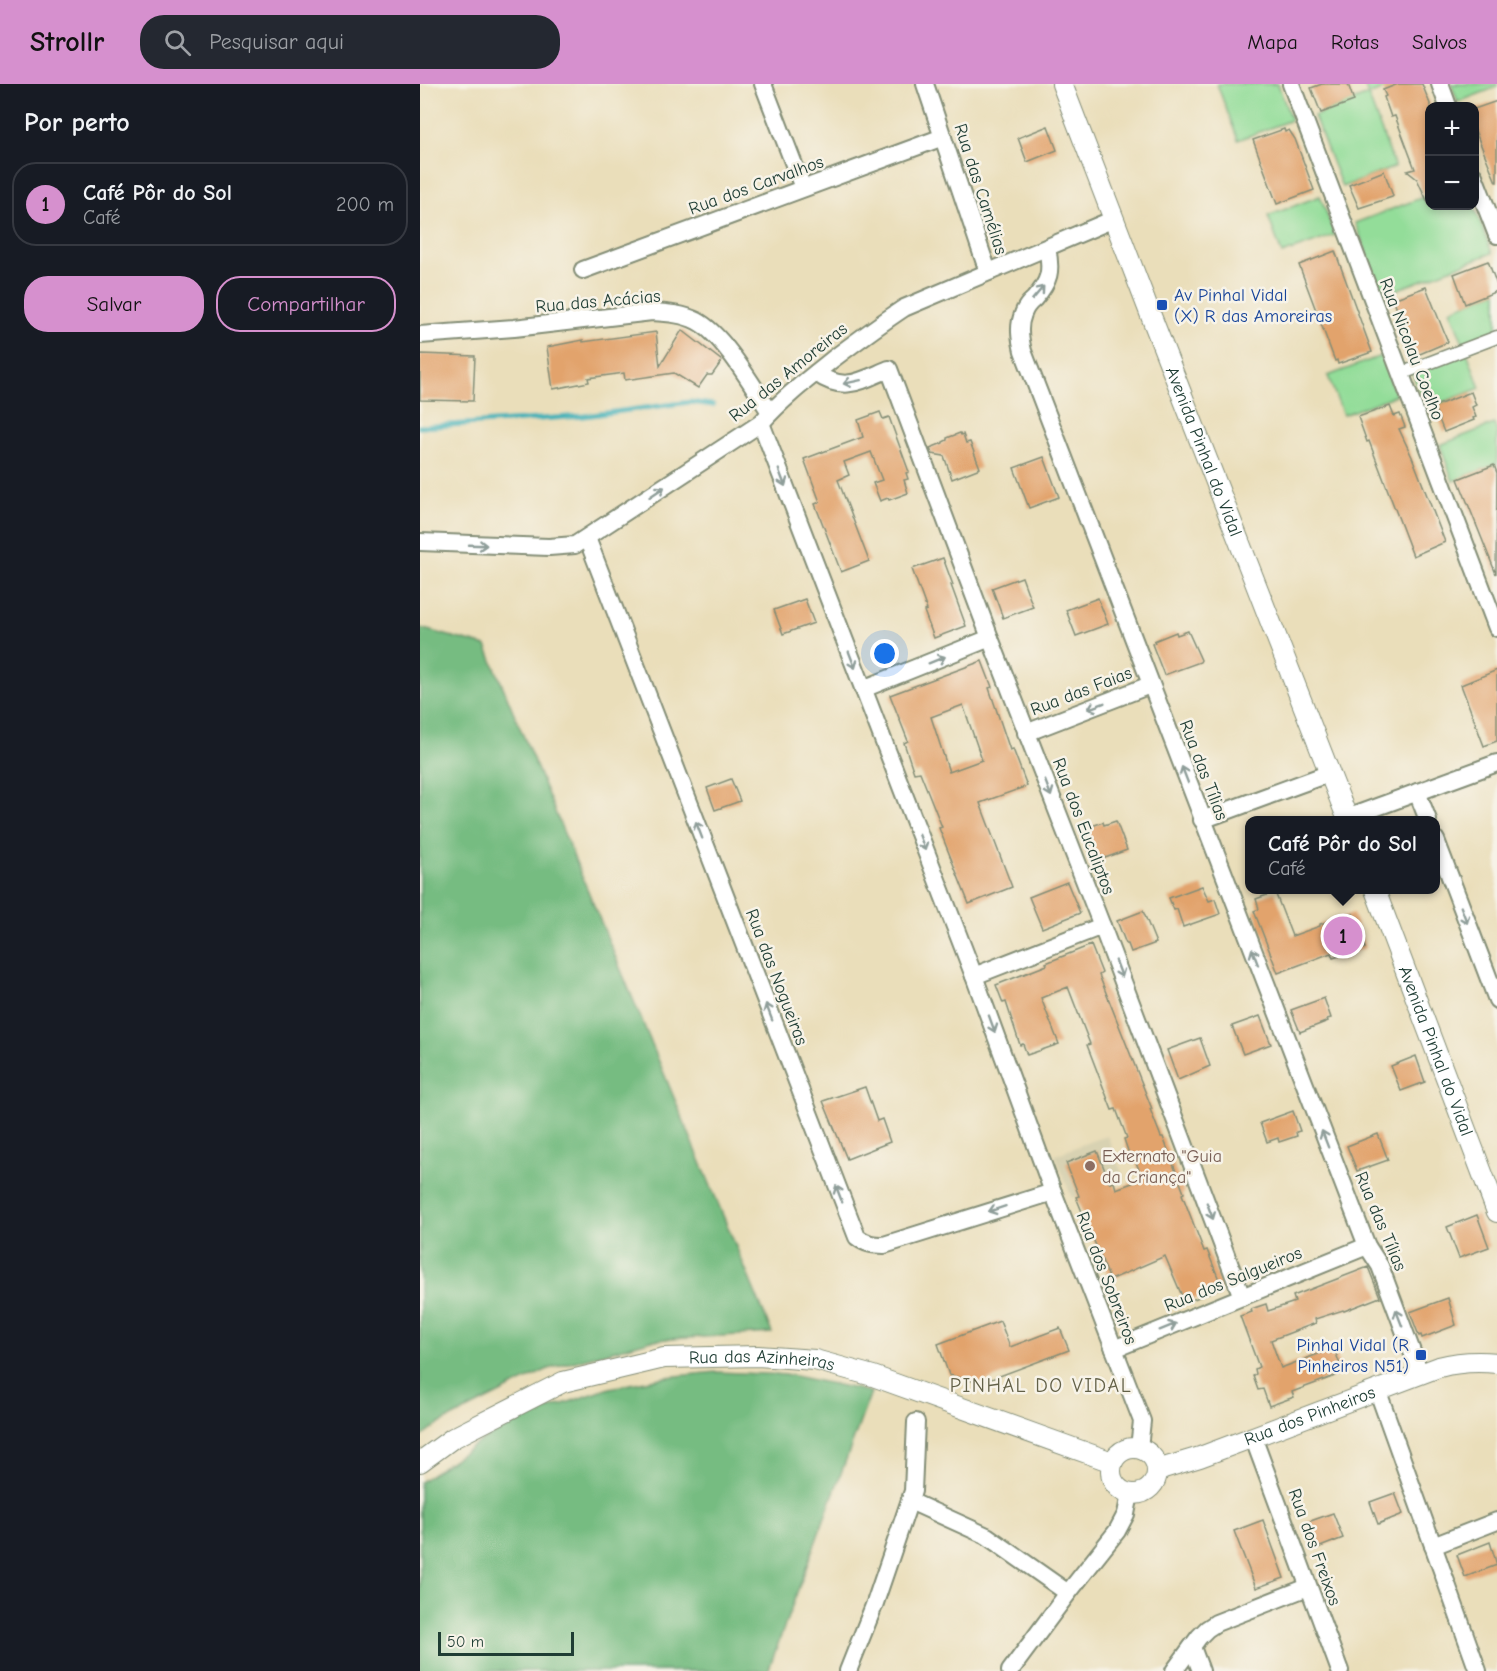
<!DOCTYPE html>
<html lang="pt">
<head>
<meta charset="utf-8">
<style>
	:root { --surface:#171b24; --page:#242831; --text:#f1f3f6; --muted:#9ea1a6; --line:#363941; --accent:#d690ce }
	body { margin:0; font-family:"Comic Neue",sans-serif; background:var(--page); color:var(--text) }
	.controls { position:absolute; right:18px; top:18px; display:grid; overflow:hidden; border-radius:12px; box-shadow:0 3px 9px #0003 }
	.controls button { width:54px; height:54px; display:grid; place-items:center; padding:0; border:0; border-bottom:2px solid var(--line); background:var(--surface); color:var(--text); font:30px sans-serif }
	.scale { position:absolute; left:18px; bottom:15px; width:136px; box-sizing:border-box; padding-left:6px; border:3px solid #1f3d34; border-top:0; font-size:16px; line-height:21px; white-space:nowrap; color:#1f3d34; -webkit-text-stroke:4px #f7f3e8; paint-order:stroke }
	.you { position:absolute; left:465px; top:570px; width:21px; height:21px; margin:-15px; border:4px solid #fff; border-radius:50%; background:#1a73e8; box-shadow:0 0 0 9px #1a73e833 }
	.badge { display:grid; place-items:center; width:39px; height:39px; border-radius:50%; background:var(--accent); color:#111; font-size:20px; font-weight:700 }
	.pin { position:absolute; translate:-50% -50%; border:3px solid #fff; box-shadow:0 2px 6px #0006 }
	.popup { position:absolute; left:825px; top:732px; width:195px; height:78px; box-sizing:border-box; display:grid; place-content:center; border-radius:12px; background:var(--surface); filter:drop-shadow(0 2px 4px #0005); font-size:20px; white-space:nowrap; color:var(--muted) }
	.popup b { font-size:22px; color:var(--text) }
	.popup::after { content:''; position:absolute; left:50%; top:100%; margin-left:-12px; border:12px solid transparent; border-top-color:var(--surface) }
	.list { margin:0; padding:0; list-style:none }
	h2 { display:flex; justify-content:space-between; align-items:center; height:78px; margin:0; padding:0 24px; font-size:26px }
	h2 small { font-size:20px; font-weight:400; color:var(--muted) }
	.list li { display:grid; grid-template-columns:39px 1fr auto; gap:18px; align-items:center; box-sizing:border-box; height:84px; margin:0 12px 12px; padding:0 12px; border:2px solid var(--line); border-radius:24px }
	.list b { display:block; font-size:22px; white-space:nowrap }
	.list p { margin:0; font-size:20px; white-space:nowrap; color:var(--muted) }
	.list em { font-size:20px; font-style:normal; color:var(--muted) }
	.actions { display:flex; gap:12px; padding:18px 24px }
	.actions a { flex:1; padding:14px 0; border:2px solid var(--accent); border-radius:24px; text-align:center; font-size:21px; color:var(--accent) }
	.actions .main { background:var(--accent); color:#111 }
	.icon { flex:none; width:33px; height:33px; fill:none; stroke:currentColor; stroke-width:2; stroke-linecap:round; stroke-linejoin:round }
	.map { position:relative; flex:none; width:1077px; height:1587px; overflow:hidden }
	header { display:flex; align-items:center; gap:36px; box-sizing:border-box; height:84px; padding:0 30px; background:var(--accent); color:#111 }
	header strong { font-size:28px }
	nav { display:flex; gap:33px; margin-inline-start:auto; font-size:21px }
	.search { width:420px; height:54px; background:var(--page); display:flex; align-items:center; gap:15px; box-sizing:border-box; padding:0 21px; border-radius:24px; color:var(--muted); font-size:22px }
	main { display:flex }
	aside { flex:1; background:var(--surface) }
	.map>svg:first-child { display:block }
	.built { fill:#d8d2b2 }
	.green { fill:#93dd99; stroke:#598d66; stroke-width:1.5 }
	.forest { fill:#76bc81; stroke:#4a7c5a; stroke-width:1.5 }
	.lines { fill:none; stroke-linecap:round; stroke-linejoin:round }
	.stream { stroke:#40b1b8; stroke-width:5 }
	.building { fill:#e2a36c; fill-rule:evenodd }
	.pedestrian-casing { stroke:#848e77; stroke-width:15 }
	.minor-casing { stroke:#848e77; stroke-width:20 }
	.tertiary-casing { stroke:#848e77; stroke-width:22 }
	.pedestrian { stroke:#fff; stroke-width:12 }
	.minor { stroke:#fff; stroke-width:16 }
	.tertiary { stroke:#fff; stroke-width:20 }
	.oneway { stroke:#8f9e9a }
	.transit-dot { fill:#1a4fb4; stroke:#f7f3e8; stroke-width:2 }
	.education-dot { fill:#8d6e63; stroke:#f7f3e8; stroke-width:2 }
	.labels { text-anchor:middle; stroke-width:5; stroke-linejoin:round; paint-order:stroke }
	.street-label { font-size:18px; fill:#1f3d34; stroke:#f7f3e8 }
	.transit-label { font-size:18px; fill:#164399; stroke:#f7f3e8; text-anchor:start }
	.education-label { font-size:18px; fill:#785e54; stroke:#f7f3e8; text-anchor:start }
	.neighbourhood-label { font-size:20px; letter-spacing:1.5px; fill:#636148; stroke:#f7f3e8 }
</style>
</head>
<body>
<header>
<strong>Strollr</strong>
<div class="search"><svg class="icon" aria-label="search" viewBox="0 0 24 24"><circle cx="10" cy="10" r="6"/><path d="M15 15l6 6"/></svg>Pesquisar aqui</div>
<nav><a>Mapa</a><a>Rotas</a><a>Salvos</a></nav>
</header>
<main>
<aside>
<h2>Por perto<small></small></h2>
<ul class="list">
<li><span class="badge">1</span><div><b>Café Pôr do Sol</b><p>Café</p></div><em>200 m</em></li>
</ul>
<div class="actions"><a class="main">Salvar</a><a>Compartilhar</a></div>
</aside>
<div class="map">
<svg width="1077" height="1587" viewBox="0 0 1077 1587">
	<rect width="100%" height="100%" fill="#f7f3e8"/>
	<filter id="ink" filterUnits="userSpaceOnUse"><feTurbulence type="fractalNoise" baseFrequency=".0167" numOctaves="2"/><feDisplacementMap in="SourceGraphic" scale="12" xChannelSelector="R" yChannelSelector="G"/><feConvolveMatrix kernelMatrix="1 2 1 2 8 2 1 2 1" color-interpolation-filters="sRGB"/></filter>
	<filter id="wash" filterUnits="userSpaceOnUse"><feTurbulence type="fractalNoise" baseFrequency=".008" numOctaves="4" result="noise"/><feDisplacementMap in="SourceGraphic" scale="24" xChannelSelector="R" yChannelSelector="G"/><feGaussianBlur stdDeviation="1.35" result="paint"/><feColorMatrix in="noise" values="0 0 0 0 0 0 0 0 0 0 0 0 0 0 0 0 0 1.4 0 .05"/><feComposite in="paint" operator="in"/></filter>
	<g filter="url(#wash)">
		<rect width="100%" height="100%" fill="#eadeba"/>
		<path class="built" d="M687,1051L704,1094L652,1114L635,1071Z"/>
		<g class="green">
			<path d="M797,0H858L871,36L818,56Z"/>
			<path d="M944,0H978L948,11L975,83L922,103L894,32L948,11Z"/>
			<path d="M1031,0H1077V3L1038,18Z"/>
			<path d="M1009,111L1010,122H1054L1072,169L963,211L935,139Z"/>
			<path d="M900,112L915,151L862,170L848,132Z"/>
			<path d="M1077,207V249L1044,261L1030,226Z"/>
			<path d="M1047,268L1060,304L1006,325L992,289Z"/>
			<path d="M961,272L976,311L923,331L908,292Z"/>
			<path d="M1074,340L1077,348V380L1033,397L1020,361Z"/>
		</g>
		<g class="forest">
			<path d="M0,544L66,562L352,1249L232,1256L128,1285L19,1340L0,1354Z"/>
			<path d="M297,1288L370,1291L451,1308L348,1587H0V1398L61,1357L114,1330L190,1304L246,1293Z"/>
		</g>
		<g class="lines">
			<path class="stream" d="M0,343L164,332L270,318L293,321"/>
		</g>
		<g id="blocks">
			<g class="building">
				<path d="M902,0H928L934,17L901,29L891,4Z"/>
				<path d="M978,0H1002L1010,20V123L997,95L987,87L995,85L975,32L971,33L964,13L966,12L963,6Z"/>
				<path d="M1077,17V98H1076L1054,44V25Z"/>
				<path d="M628,42L637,66L607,78L598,54Z"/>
				<path d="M864,45L865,48L869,46L875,55L894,106L857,120L833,56Z"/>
				<path d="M964,87L973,112L972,113L939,124L929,101Z"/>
				<path d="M915,167L952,268L918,280L917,276L915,277L879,181Z"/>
				<path d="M1068,177L1077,201V207L1045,220L1034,190Z"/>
				<path d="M1006,203L1028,258L995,272L973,215Z"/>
				<path d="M262,246L302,277L292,291H287L278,304L254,289L205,296L204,289L168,294L169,298L133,305L127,263L163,256V258L236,248L240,282Z"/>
				<path d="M0,270L55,272L53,317L0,316Z"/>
				<path d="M1051,308L1056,321L1052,323L1056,333L1053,334L1054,336L1024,348L1014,323L1015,322Z"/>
				<path d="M970,322L974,332L980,330L985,343L979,345L992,373L1025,458L993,472L949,357L947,358L938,333Z"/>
				<path d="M460,328L463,335L469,333L489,388L486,389L488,395L484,396L488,409L469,416L468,414L460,417L453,399L462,396L451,368L424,378L429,391L418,396L449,477L421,488L395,420L400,418L384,375L443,353L438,336Z"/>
				<path d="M540,349L541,351L543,350L546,359L550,358L560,384L532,395L524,372L512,370L510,364L523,359V358L527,356V354Z"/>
				<path d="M624,373L639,413L609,424L594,384Z"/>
				<path d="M1074,381L1077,389L1076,490L1038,395Z"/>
				<path d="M523,474L533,501H531L546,542L514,554L504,527L507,526L492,485Z"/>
				<path d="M602,493L613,523L583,534L572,504Z"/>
				<path d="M678,514L688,540L656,552L646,526Z"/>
				<path d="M385,515L394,539L363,550L354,526Z"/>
				<path d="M768,547L781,576L780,578L744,591L732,560L735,559L734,557L756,548L757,551Z"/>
				<path d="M562,577L572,603L569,604L590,666L593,665L607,702L560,719L592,803L549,820L519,744L522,743L500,688L494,689L484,659L488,657L470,611ZM543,621L562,676L529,688L511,633Z"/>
				<path d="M1077,586V657L1064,662L1041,601Z"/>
				<path d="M311,695L320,717L295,726L287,704Z"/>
				<path d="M696,737L707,766L674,778L661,746L683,738L684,741Z"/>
				<path d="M647,798L660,829L622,844L609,813Z"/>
				<path d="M782,802L789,817L795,815L800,830L763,843L757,825L754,826L749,814Z"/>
				<path d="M855,808L872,852L900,842V840L933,830L945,864L913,874L911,869L858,889L834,827L839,825L836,815Z"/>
				<path d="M723,827L736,859L711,868L708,860H706L697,837Z"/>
				<path d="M671,861L682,889L679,891L732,1025H730L741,1053H743L764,1109L762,1110L784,1167L787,1166L802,1203L765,1219L745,1172L690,1196L656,1113L659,1112L646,1079L677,1067L690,1099L694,1098L696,1105L723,1095L712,1069L709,1070L704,1055L707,1054L696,1025L692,1026L667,961L670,960L648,903L621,914L639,960L607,971L603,960L600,961L586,918L583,919L576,901L627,881L626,879Z"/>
				<path d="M904,914L911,934L907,935L908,937L880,948L871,926Z"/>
				<path d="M840,932L851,960L823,970L812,942Z"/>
				<path d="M780,954L790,982L758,996L747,966Z"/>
				<path d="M996,972L1005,998L981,1007L971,982Z"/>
				<path d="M445,1003L457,1037L462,1035L470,1058L427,1075L403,1017Z"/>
				<path d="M873,1027L880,1047L876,1048L877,1052L859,1058L858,1054L847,1058L840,1039Z"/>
				<path d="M958,1050L968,1076L937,1087L927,1062Z"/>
				<path d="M1057,1131L1069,1163L1039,1174L1027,1143Z"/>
				<path d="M948,1183L960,1213L924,1227L923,1226L895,1235L896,1239L851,1256L861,1284L914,1264L923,1289L872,1308L874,1313L849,1322L843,1305L838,1306L833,1292L836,1290L835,1285L839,1283L820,1232L832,1228L831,1225L846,1220L848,1227L875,1218L873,1212Z"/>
				<path d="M1028,1214L1036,1241L1002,1254L1001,1251L999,1252L990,1228Z"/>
				<path d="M580,1237L590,1263L640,1244L649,1266L561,1299L529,1291L518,1260Z"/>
				<path d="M975,1409L983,1430L958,1440L950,1418Z"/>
				<path d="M913,1429L923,1454L895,1465L885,1439Z"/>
				<path d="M843,1436L864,1494L836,1504L814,1447Z"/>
				<path d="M1070,1458L1077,1481L1045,1493L1037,1471Z"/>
			</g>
		</g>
	</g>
	<g filter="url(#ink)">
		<use href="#blocks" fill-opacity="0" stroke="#848e77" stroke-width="1.5"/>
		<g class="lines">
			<g class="pedestrian-casing">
				<path id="pedestrian" d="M980,290L1077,253"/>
			</g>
			<g class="minor-casing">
				<g id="minor">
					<path d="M343,0L383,104"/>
					<path d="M505,0L568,188"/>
					<path d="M871,0L1077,544"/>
					<path d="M1020,0L1028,22"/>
					<path d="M1054,92L1077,151"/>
					<path d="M627,164C632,187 630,197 614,215C609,219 605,224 603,230C598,242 600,254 603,267L947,1162L960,1182L1000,1289"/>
					<path d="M163,186L523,53"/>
					<path d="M0,251L94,244L232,228C248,229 263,230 277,237C304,251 333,303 350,328"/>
					<path d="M396,289C424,309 440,297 469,285L570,554L682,842L822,1213"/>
					<path d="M341,339L554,892L633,1108L722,1337L719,1364"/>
					<path d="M167,454L437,1153C446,1160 453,1161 464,1161L633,1108"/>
					<path d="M0,458L129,463L155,461L341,339C362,315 388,295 413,275C437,257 460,240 484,224L694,135"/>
					<path d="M443,605L570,554"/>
					<path d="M606,649L730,601"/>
					<path d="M997,708L1008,736"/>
					<path d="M927,734L1077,679"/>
					<path d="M782,736L910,689"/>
					<path d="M1016,756L1077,916"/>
					<path d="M554,892L682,842"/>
					<path d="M694,1265L947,1162"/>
					<path d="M957,1305L1058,1587"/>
					<path d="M833,1353L920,1587"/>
					<path d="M490,1417L567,1452L648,1509"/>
					<path d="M1013,1462L1077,1437"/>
					<path d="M772,1563L781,1587"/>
					<path d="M428,1587L455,1519L493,1407L496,1338"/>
					<path d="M590,1587L648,1509L697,1447L706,1430L710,1410"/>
					<path d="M754,1587L779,1553L787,1545L796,1539L888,1503"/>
				</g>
			</g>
			<g class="tertiary-casing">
				<g id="tertiary">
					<path id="s1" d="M642,0L733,237L928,736"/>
					<path id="s2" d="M955,806L1077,1128"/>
					<circle cx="714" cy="1387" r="23"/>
					<path id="s3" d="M0,1378L33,1354L143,1298L244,1274L338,1272L395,1276L453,1292L692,1378"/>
					<path id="s4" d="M737,1386L780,1373L1019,1283C1038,1278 1057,1277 1077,1279"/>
				</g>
			</g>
			<use href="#pedestrian" class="pedestrian"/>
			<use href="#minor" class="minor"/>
			<use href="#tertiary" class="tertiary"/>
		</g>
		<defs><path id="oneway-shaft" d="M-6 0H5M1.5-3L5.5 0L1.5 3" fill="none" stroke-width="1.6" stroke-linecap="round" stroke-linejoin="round" transform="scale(1.5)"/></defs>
		<g class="oneway">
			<use href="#oneway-shaft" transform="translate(618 209) rotate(-50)"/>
			<use href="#oneway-shaft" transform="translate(432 298) rotate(168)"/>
			<use href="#oneway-shaft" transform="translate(362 394) rotate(69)"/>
			<use href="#oneway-shaft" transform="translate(237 408) rotate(-34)"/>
			<use href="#oneway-shaft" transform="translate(58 461) rotate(2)"/>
			<use href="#oneway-shaft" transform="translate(432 576) rotate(69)"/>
			<use href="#oneway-shaft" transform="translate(517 576) rotate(-22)"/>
			<use href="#oneway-shaft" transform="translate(676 622) rotate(159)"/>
			<use href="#oneway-shaft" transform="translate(765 691) rotate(-111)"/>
			<use href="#oneway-shaft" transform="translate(628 704) rotate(69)"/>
			<use href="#oneway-shaft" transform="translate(279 746) rotate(-111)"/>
			<use href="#oneway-shaft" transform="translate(502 758) rotate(69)"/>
			<use href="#oneway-shaft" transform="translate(1044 831) rotate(69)"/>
			<use href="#oneway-shaft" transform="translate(835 873) rotate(-111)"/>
			<use href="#oneway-shaft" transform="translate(699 885) rotate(69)"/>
			<use href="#oneway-shaft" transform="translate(349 928) rotate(-111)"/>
			<use href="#oneway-shaft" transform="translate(572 940) rotate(70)"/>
			<use href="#oneway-shaft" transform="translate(905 1055) rotate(-111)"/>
			<use href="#oneway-shaft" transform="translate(419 1110) rotate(-111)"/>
			<use href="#oneway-shaft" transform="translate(577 1125) rotate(162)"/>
			<use href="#oneway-shaft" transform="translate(790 1127) rotate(69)"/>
			<use href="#oneway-shaft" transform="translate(979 1234) rotate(-111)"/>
			<use href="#oneway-shaft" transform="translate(748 1243) rotate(-22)"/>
		</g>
	</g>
	<g class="transit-dot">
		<rect x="736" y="215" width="12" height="12" rx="3"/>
		<rect x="995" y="1265" width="12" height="12" rx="3"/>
	</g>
	<circle class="education-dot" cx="670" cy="1082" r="6"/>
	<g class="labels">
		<g class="street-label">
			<text transform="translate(336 101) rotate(-20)" y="6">Rua dos Carvalhos</text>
			<text transform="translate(561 105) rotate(72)" y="6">Rua das Camélias</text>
			<text transform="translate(178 217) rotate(-5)" y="6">Rua das Acácias</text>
			<text transform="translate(992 265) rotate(69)" y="6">Rua Nicolau Coelho</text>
			<text transform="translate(368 288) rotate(-39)" y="6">Rua das Amoreiras</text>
			<text dy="6" stroke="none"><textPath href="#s1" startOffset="394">Avenida Pinhal do Vidal</textPath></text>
			<text transform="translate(661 607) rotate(-21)" y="6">Rua das Faias</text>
			<text transform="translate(784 686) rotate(69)" y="6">Rua das Tílias</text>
			<text transform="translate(664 742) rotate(69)" y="6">Rua dos Eucaliptos</text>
			<text transform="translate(357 893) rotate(69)" y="6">Rua das Nogueiras</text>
			<text dy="6" stroke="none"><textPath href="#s2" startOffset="172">Avenida Pinhal do Vidal</textPath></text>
			<text transform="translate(961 1137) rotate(67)" y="6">Rua das Tílias</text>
			<text transform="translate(687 1194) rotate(69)" y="6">Rua dos Sobreiros</text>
			<text transform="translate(813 1195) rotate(-22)" y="6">Rua dos Salgueiros</text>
			<text dy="6" stroke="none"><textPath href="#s3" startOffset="366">Rua das Azinheiras</textPath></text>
			<text dy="6" stroke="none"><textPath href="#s4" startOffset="162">Rua dos Pinheiros</textPath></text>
			<text transform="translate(895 1463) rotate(70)" y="6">Rua dos Freixos</text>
		</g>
		<g class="transit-label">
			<text x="754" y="217">Av Pinhal Vidal<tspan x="754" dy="21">(X) R das Amoreiras</tspan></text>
			<text x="989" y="1267" text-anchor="end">Pinhal Vidal (R<tspan x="989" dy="21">Pinheiros N51)</tspan></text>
		</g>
		<g class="education-label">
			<text x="682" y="1078">Externato "Guia<tspan x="682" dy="21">da Criança"</tspan></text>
		</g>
		<g class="neighbourhood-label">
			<text x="621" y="1308">PINHAL DO VIDAL</text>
		</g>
	</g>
</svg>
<div class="controls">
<button>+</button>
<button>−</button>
</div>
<div class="scale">50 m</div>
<div class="you"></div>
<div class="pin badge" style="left:923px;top:852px">1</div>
<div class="popup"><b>Café Pôr do Sol</b>Café</div>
</div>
</main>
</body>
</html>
